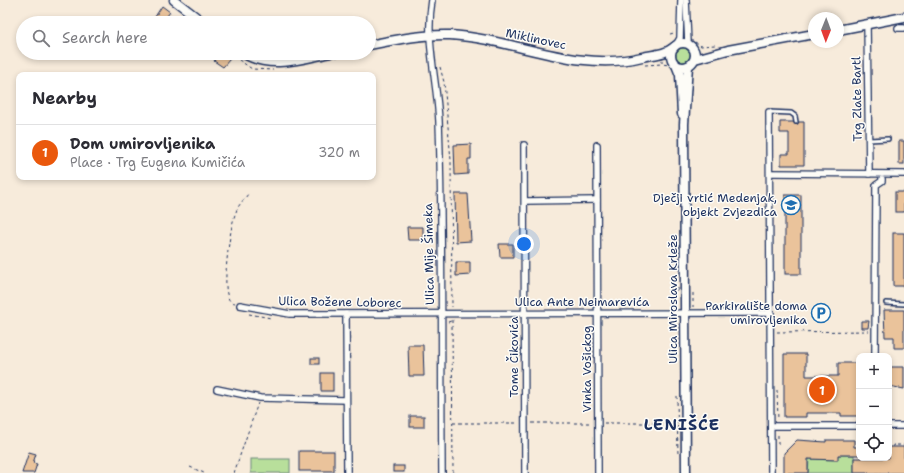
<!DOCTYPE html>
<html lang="en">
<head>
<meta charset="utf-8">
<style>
	:root { --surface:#fff; --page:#f2f2f3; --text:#2b2b33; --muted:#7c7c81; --line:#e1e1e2; --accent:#ea580c }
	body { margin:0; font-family:"Shantell Sans",sans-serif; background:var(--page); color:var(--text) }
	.controls { position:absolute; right:12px; bottom:12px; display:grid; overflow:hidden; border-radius:8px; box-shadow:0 2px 6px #0003 }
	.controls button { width:36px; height:36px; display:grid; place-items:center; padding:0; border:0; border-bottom:1px solid var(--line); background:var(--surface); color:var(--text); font:20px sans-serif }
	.compass { position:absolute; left:808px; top:12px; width:36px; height:36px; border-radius:50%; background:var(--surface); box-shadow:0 2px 6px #0003; rotate:181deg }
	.you { position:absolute; left:524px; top:244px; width:14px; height:14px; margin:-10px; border:3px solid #fff; border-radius:50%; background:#1a73e8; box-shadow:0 0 0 6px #1a73e833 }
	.badge { display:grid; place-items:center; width:26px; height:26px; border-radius:50%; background:var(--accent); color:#fff; font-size:13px; font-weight:700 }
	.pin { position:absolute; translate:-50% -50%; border:2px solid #fff; box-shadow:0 1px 4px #0006 }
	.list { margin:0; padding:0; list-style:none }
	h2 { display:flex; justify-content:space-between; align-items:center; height:52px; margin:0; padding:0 16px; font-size:17px }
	h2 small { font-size:13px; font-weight:400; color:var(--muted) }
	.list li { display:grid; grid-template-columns:26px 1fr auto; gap:12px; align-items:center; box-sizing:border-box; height:56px; padding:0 16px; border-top:1px solid var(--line) }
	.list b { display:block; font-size:15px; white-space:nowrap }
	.list p { margin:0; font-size:13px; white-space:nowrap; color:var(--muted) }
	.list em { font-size:13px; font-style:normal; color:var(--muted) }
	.icon { flex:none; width:22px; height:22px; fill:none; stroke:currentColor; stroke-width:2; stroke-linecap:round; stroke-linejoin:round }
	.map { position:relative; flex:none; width:904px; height:473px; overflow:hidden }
	.search { position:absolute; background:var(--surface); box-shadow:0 2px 6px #0003; left:16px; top:16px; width:360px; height:44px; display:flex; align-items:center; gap:10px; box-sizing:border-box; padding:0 14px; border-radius:22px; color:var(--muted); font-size:15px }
	.panel { position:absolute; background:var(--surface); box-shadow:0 2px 6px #0003; left:16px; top:72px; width:360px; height:108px; border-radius:8px }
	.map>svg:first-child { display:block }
	.green { fill:#b8df9b; stroke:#6a877c }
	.building { fill:#eac39b; stroke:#1b2f5e }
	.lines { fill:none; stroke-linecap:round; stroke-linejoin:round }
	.lane-casing { stroke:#1b2f5e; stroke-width:6 }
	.street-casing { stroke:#1b2f5e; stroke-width:8 }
	.secondary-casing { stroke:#1b2f5e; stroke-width:11 }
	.path { stroke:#1b2f5e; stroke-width:1; stroke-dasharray:3 3; stroke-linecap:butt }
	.lane { stroke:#fdfcf7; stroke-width:3 }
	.street { stroke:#fdfcf7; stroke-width:5.5 }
	.secondary { stroke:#fdfcf7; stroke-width:8 }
	.labels { text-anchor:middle; stroke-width:3; stroke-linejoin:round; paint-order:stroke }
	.street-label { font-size:12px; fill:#1b2f5e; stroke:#fdfcf7 }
	.poi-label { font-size:12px; fill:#1b2f5e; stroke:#fdfcf7; text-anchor:end }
	.district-label { font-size:16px; font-weight:bold; letter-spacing:1px; fill:#1b2f5e; stroke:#fdfcf7 }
</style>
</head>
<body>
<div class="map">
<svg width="904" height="473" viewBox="0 0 904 473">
	<rect width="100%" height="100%" fill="#f7ebdb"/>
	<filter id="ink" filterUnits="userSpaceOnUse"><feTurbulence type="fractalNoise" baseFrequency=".025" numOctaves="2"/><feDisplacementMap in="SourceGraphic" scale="8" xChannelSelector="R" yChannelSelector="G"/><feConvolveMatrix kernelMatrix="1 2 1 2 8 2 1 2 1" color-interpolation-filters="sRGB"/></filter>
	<g filter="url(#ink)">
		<g class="green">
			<circle cx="683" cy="55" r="7"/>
			<path d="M838,455H854V473H808L809,459L837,460Z"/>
			<rect x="251" y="459" width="39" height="14"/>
		</g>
		<g class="building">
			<path d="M162,6L170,12L162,23H151Z"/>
			<path d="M231,16L238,23H224Z"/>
			<path d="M220,53L230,59L223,67L214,61Z"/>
			<path d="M780,122H793L796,125L799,122H804V165H781V154H789V133H780Z"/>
			<rect x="899" y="141" width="5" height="23"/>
			<path d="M471,144V159H468V174L455,175L454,145Z"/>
			<rect x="895" y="192" width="9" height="20"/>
			<path d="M455,194H468L471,241L456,242Z"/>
			<rect x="785" y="195" width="16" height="79"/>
			<path d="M407,227H423V240H408Z"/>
			<rect x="893" y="233" width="11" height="53"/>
			<path d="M499,244H513V257H500Z"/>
			<path d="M456,262H470V275L456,276Z"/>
			<path d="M884,310H904V348H894V337H885Z"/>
			<path d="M861,321H869L868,328H861Z"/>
			<path d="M408,345H423L424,376H409Z"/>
			<path d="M784,354H806V376H838V363H859V416H841V413H806V417H784Z"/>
			<rect x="311" y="358" width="8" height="6"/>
			<path d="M889,367H904V389L889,386Z"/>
			<rect x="321" y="373" width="12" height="18"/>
			<rect x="410" y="416" width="14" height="11"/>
			<path d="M797,440L826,442V440H854V447H859V455H838V460L808,459V473H784V453Z"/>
			<path d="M889,447H904V473H854V458H889Z"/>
			<rect x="299" y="451" width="35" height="20"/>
			<path d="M29,452L36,454L33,463L37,464L34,473H22Z"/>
			<rect x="393" y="466" width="11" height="6"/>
		</g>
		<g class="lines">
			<g class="lane-casing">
				<g id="lane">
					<path d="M769,112L791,113L795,116L796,122"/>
					<path d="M869,140L888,139"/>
					<path d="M886,303L904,304"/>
				</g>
			</g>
			<g class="street-casing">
				<g id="street">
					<path d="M432,0C425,41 437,80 439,121C443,238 441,356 442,473"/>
					<path d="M686,0L688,43"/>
					<path d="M867,24L869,174"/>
					<path d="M898,28H904"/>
					<path d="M676,45L680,38L681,0"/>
					<path d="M769,112L771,473"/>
					<path d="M524,145L525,473"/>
					<path d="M597,145L598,473"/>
					<path d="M770,173L904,174"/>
					<path d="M525,201L597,200"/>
					<path d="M240,305L290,314L771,313"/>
					<path d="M346,314L347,473"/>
					<path d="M875,356L876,185L882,181V179"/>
					<path d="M217,389L260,398L346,400"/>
					<path d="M771,426H859"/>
					<path d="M889,426H904"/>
				</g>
			</g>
			<g class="secondary-casing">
				<g id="secondary">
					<path d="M174,0L204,23"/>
					<path d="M838,30L904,17"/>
					<circle cx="683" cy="55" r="12"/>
					<path d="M369,45C395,40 423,34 450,35C515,39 577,73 642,57C654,54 664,55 674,47"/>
					<path d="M243,53C270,70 301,59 330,53"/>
					<path d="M695,59L728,50L814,34"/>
					<path d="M676,65L680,75L682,114"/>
					<path d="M686,473L684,124L688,66"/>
				</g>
			</g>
			<g class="path">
				<path d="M670,34L674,33"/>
				<path d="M695,42L701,46L715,45"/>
				<path d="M229,53L252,69L273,70"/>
				<path d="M336,57L357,53"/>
				<path d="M662,60V64L669,65"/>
				<path d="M645,65L662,64"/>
				<path d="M440,67L444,82L451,160L452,307"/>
				<path d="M677,288V294"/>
				<path d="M693,293V307"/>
				<path d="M235,303C231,302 229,301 228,297C222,285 230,225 236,212C238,205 244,200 248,194"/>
				<path d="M249,314L271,318"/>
				<path d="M452,320L453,473"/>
				<path d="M448,322L454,320"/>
				<path d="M777,332L868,331"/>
				<path d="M777,390L778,420"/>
				<path d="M677,396L678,456"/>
				<path d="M453,423H519"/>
				<path d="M532,423H591"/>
				<path d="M604,423H671"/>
				<path d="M778,444V432"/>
				<path d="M893,447V445H904"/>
				<path d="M190,467L204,473"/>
				<path d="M234,473L258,403"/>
			</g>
			<use href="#lane" class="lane"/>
			<use href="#street" class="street"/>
			<use href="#secondary" class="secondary"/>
		</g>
	</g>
	<defs>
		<g id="school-ring" transform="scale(1)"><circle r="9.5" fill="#fdfcf7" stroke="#1f6fb2" stroke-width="1.5"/><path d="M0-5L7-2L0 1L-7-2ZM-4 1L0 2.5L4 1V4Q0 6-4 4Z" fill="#1f6fb2"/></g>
		<g id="parking-ring" transform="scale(1)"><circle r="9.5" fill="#fdfcf7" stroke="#1f6fb2" stroke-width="1.5"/><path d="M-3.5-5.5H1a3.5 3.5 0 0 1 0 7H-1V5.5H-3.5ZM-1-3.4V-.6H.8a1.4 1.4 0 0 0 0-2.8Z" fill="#1f6fb2"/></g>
	</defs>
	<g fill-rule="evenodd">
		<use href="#school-ring" x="791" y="205"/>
		<use href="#parking-ring" x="821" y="313"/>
	</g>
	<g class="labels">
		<g class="street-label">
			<text transform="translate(536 39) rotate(12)" y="4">Miklinovec</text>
			<text transform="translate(857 99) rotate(-91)" y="4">Trg Zlate Bartl</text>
			<text transform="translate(429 254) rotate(-91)" y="4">Ulica Mije Šimeka</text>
			<text transform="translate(673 299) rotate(-90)" y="4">Ulica Miroslava Krleže</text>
			<text transform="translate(340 302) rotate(1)" y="4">Ulica Božene Loborec</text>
			<text x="582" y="306">Ulica Ante Neimarevića</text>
			<text transform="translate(514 357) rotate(-90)" y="4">Tome Čikovića</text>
			<text transform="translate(587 369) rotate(-90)" y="4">Vinka Vošickog</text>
		</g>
		<g class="poi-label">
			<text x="777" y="202">Dječji vrtić Medenjak,<tspan x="777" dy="14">objekt Zvjezdica</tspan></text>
			<text x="807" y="310">Parkiralište doma<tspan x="807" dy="14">umirovljenika</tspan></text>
		</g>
		<g class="district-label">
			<text x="682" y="430">LENIŠĆE</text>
		</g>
	</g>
</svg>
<div class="controls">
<button>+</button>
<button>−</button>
<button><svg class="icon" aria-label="locate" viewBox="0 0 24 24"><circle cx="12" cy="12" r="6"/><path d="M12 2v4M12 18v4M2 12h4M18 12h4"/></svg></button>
</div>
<svg class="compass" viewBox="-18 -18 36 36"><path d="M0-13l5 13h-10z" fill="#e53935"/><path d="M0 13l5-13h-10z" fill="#7c7c81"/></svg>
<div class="you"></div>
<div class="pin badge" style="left:822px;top:390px">1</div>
<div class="search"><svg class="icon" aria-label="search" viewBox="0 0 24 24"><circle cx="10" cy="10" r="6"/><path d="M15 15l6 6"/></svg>Search here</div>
<section class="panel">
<h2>Nearby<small></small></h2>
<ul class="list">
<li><span class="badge">1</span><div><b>Dom umirovljenika</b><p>Place · Trg Eugena Kumičića</p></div><em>320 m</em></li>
</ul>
</section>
</div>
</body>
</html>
